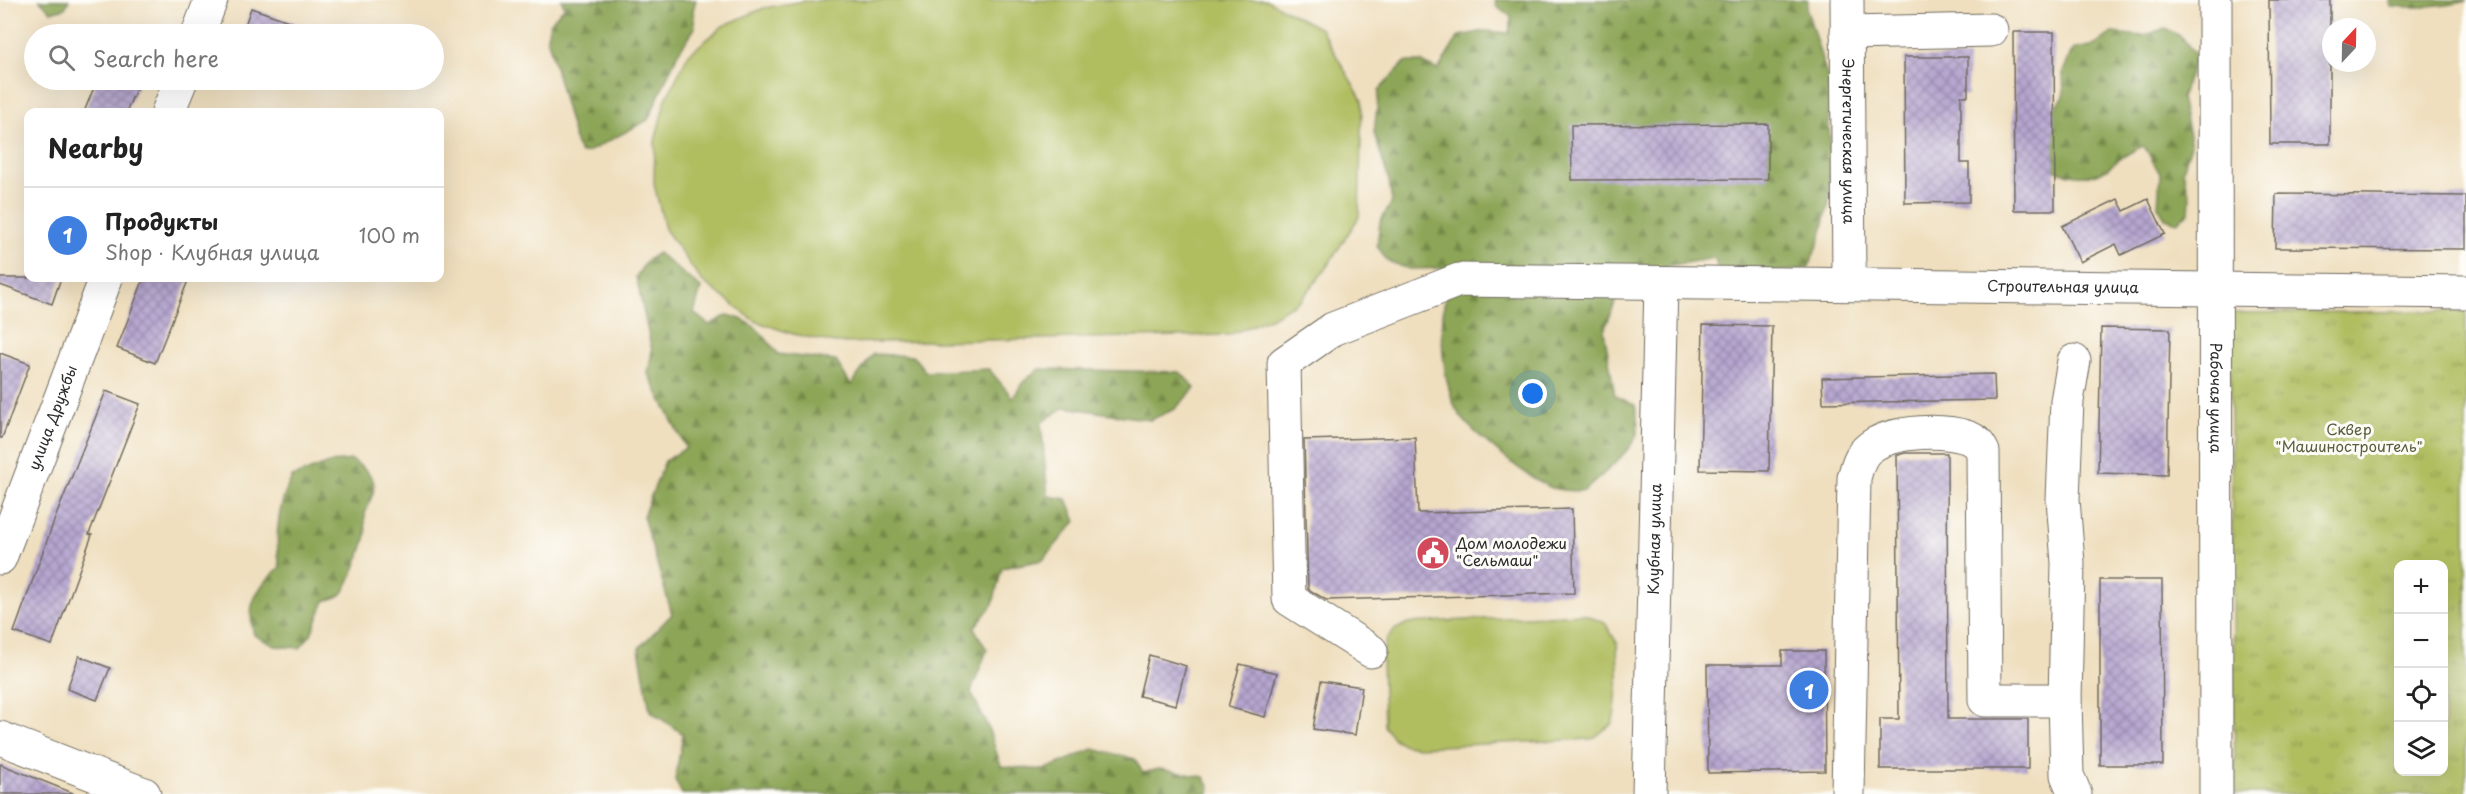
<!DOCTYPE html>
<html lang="en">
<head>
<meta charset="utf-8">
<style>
	:root { --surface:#fff; --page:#f2f2f2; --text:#222; --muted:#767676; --line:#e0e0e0; --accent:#0b8043 }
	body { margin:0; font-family:"Playpen Sans",sans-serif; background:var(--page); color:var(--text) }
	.controls { position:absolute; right:18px; bottom:18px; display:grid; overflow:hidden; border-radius:12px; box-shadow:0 6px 24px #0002 }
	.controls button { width:54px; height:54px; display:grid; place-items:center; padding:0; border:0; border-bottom:2px solid var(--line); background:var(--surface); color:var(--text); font:30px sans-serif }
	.compass { position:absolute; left:2322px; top:18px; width:54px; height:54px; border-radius:50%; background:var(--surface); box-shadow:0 6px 24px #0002; rotate:22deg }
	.you { position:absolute; left:1533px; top:394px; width:21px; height:21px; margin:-15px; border:4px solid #fff; border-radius:50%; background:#1a73e8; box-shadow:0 0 0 9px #1a73e833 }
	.badge { display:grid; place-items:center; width:39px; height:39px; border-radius:50%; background:var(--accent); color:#fff; font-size:20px; font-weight:700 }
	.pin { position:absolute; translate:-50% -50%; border:3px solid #fff; box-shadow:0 2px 6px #0006 }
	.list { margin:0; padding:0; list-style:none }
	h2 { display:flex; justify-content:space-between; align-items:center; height:78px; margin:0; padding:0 24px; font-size:26px }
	h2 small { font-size:20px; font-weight:400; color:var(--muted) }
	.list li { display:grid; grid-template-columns:39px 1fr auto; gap:18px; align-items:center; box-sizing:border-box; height:96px; padding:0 24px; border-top:2px solid var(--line) }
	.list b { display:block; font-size:22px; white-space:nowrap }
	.list p { margin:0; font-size:20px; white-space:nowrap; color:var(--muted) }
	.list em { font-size:20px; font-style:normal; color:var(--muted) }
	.icon { flex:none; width:33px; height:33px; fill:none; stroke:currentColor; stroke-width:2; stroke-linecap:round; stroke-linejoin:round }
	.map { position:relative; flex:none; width:2466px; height:794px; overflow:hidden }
	.search { position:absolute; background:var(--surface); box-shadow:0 6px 24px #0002; left:24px; top:24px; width:420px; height:66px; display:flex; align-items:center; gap:15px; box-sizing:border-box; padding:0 21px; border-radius:33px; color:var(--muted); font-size:22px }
	.panel { position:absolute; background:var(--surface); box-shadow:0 6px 24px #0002; left:24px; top:108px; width:420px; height:174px; border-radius:12px }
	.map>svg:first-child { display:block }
	.forest { fill:url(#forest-firs); stroke:#5c6840; stroke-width:1.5 }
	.park { fill:url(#park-tufts); stroke:#6e7446; stroke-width:1.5; fill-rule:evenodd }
	.garden { fill:#b0be60; stroke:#6e7446; stroke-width:1.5 }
	.building { fill:url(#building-cross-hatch) }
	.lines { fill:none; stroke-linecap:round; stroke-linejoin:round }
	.minor-casing { stroke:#706a5f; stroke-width:35 }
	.minor { stroke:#fff; stroke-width:33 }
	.labels { text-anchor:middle; stroke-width:6; stroke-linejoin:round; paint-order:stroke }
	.street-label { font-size:15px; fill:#2b2b2b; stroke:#fdfcf7 }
	.park-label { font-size:15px; fill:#5a5e3e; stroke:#fdfcf7 }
	.poi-label { font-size:15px; fill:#2b2b2b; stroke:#fdfcf7; text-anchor:start }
</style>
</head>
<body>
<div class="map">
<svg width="2466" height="794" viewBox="0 0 2466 794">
	<defs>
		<pattern id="forest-firs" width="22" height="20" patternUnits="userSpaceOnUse" patternTransform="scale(1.5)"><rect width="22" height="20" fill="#8ca556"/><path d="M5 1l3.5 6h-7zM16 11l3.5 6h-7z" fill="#738747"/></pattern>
		<pattern id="park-tufts" width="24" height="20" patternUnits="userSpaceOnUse" patternTransform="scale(1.5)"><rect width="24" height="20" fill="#b0be60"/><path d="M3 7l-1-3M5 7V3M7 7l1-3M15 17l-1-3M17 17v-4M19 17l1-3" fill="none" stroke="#8f9b4f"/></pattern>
		<pattern id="building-cross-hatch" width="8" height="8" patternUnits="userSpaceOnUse" patternTransform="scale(1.5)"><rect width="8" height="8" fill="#b6a6d0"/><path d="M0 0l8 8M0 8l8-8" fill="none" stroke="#9487a9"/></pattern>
	</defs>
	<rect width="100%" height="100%" fill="#fdfcf7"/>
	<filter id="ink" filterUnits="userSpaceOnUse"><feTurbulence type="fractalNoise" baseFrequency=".0167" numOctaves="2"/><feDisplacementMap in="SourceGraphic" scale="12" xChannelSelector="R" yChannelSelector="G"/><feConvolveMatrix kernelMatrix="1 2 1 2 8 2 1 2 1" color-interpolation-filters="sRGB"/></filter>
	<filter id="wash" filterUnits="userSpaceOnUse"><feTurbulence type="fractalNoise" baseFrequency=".008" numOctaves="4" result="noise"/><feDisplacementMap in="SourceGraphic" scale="24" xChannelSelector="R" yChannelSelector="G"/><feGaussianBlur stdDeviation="1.35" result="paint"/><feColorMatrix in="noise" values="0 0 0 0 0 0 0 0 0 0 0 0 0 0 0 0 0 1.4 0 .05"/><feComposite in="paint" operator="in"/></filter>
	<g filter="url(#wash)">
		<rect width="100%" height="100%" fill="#efdfbf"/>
		<g class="forest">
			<path d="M40,0H69L65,8L51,12Z"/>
			<path d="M561,0H696L693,10L695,28L678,53L648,120L588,152L581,153L576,145L547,37L550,22L565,7Z"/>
			<path d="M1495,0H1808L1807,10L1828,79L1830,154L1829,202L1821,236L1808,269L1719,277L1715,258L1649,269L1618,295L1604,331L1615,396L1635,405C1637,416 1640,429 1635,439C1627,455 1598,479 1584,491C1574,491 1562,491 1552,488C1532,482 1462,426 1455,407C1442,375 1439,332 1445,299C1447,289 1452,278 1455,268L1409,269L1387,261L1377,245L1380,222L1392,202L1389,181L1374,133L1379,90L1405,62H1422L1438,70L1459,36L1485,31L1509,33L1511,17L1496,5Z"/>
			<path d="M2390,0H2466V1C2442,8 2416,8 2391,6Z"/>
			<path d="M2165,28L2182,37L2196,56L2181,98L2191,145L2183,170L2190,197L2189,213L2177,222L2165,218L2158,206L2160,174L2144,146C2126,152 2118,162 2103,171C2087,180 2063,173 2047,168L2041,123L2064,97L2063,72L2072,50L2095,45L2112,33L2143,36Z"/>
			<path d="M658,253L701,288L694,313L709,325L728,315C754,321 763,334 778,354L836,361L851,385L873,354L913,356L926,372L989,369L1013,398L1023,382L1039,369L1180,372L1195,388L1175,409L1150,420L1065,407L1041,423L1048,496L1067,499L1076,521L1043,560L1002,568L993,604L974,628L987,650L971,692L988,727L1001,766L1044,770L1093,749L1135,759L1143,773L1159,769L1204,777L1210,788L1209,794H682L675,780L683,734L650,711L639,648L672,614L643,516L665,461L686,448L648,374L652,351L636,277L647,260Z"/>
			<path d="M352,460C360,466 372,473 374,484C375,496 366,505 365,515C364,521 366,528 366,534C365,544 349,586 342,594C338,598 330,599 325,601L311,634L300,648L275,646L254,635C245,603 257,588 280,567C274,537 278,505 292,477L332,462Z"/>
		</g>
		<path class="park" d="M2466,311V794H2235L2230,313ZM2398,564H2444V772H2398Z"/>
		<g class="garden">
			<path d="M828,0H1267L1321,29L1362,100L1359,217L1324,271L1301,300L1272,317L1229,335L835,343L793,334L755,321L701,280L665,229L654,184L655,141L665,101L688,55L723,26L764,8L803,1Z"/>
			<path d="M1583,614L1605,623L1617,643L1618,676L1615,711L1612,724L1592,739L1419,747L1405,745L1394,739L1384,726L1382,657L1386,640L1394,630L1408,623Z"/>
		</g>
		<g id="blocks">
			<g class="building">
				<path d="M2269,0H2330V144H2270Z"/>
				<path d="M251,8L318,31L317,34H242Z"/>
				<path d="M2013,32H2054L2055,210H2014Z"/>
				<path d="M1904,57H1968V96H1961V163H1969V202L1905,203Z"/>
				<path d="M97,80H140L126,112H84Z"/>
				<path d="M1768,124V179L1572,180L1571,125Z"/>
				<path d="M2276,194L2466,196V249L2275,248Z"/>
				<path d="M2118,199L2124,211L2148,199L2165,234L2121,255L2116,244L2080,262L2062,226Z"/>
				<path d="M0,278H61L52,304L0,285Z"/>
				<path d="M144,278H189L155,363L117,348Z"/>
				<path d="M1703,325L1772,326L1769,471L1700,470Z"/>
				<path d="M2101,328L2170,329L2167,475L2098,473Z"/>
				<path d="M0,353L30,364L2,438H0Z"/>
				<path d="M1994,374L1995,400L1823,403L1822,378Z"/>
				<path d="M106,391L140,404L89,534L92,535L52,645L14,632L54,521Z"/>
				<path d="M1415,437L1418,513L1572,509L1574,593L1326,600L1308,589L1304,440Z"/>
				<path d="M1905,453H1947L1948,719H2028V769H1880V719H1899L1897,455Z"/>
				<path d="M2100,580H2162L2163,765H2100Z"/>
				<path d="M1782,651H1824L1825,771L1708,773L1707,665H1782Z"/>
				<path d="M1149,655L1186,666L1176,705L1139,696Z"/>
				<path d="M79,656L110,668L97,700L67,689Z"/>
				<path d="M1240,664L1277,673L1265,717L1228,707Z"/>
				<path d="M1321,681L1362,687L1355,735L1313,729Z"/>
				<path d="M0,764L73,793V794H0Z"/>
			</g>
		</g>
	</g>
	<g filter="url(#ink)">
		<use href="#blocks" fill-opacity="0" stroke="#706a5f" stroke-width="1.5"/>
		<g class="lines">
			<g class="minor-casing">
				<g id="minor">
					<path id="s1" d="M1847,0L1849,283"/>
					<path id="s2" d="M2215,0L2216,794"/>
					<path d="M1847,33L1991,30"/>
					<path d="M198,34L211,0"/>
					<path d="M168,112L181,80"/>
					<path d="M2074,361L2067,401L2063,499L2068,563L2065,700L2067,775L2075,794"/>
					<path id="s3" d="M0,558L106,278"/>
					<path id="s4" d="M1371,651L1289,599L1284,363L1333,329L1459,280L2466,292"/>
					<path d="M0,738L144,794"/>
					<path id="s5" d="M1649,794L1661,283"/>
					<path d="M1848,794L1854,478C1857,468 1859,456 1868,449C1888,430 1952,427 1975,441C1979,444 1981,448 1983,452L1985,700H2065"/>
				</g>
			</g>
			<use href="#minor" class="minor"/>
		</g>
	</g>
	<defs>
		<g id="civic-disc" transform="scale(1.725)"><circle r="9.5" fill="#d1495b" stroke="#fdfcf7"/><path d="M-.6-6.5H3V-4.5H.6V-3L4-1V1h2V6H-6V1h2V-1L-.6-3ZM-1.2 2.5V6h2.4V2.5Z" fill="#fff"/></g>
	</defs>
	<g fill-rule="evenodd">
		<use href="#civic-disc" x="1433" y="553"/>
	</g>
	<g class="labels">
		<g class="street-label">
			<text dy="5" stroke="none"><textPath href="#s1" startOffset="141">Энергетическая улица</textPath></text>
			<text dy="5" stroke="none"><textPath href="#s4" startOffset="1132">Строительная улица</textPath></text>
			<text dy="5" stroke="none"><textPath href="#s2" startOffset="398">Рабочая улица</textPath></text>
			<text dy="5" stroke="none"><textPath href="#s3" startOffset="150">улица Дружбы</textPath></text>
			<text dy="5" stroke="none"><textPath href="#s5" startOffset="255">Клубная улица</textPath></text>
		</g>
		<g class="park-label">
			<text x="2349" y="435">Сквер<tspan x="2349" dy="17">"Машиностроитель"</tspan></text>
		</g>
		<g class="poi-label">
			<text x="1456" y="549">Дом молодежи<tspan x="1456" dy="17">"Сельмаш"</tspan></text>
		</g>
	</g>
</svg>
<div class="controls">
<button>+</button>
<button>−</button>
<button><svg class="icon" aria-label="locate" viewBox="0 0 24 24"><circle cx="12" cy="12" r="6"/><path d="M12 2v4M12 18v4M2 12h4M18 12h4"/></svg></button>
<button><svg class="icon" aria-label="layers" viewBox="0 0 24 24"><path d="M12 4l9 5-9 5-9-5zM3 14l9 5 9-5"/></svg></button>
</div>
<svg class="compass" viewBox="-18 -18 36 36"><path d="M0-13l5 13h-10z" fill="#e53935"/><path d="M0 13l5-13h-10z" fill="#767676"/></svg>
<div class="you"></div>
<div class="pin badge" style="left:1809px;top:690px;background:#3f7fe0">1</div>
<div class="search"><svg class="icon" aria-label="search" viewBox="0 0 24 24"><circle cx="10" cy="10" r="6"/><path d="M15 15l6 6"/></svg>Search here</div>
<section class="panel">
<h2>Nearby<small></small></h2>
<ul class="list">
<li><span class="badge" style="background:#3f7fe0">1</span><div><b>Продукты</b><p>Shop · Клубная улица</p></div><em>100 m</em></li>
</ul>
</section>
</div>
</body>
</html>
